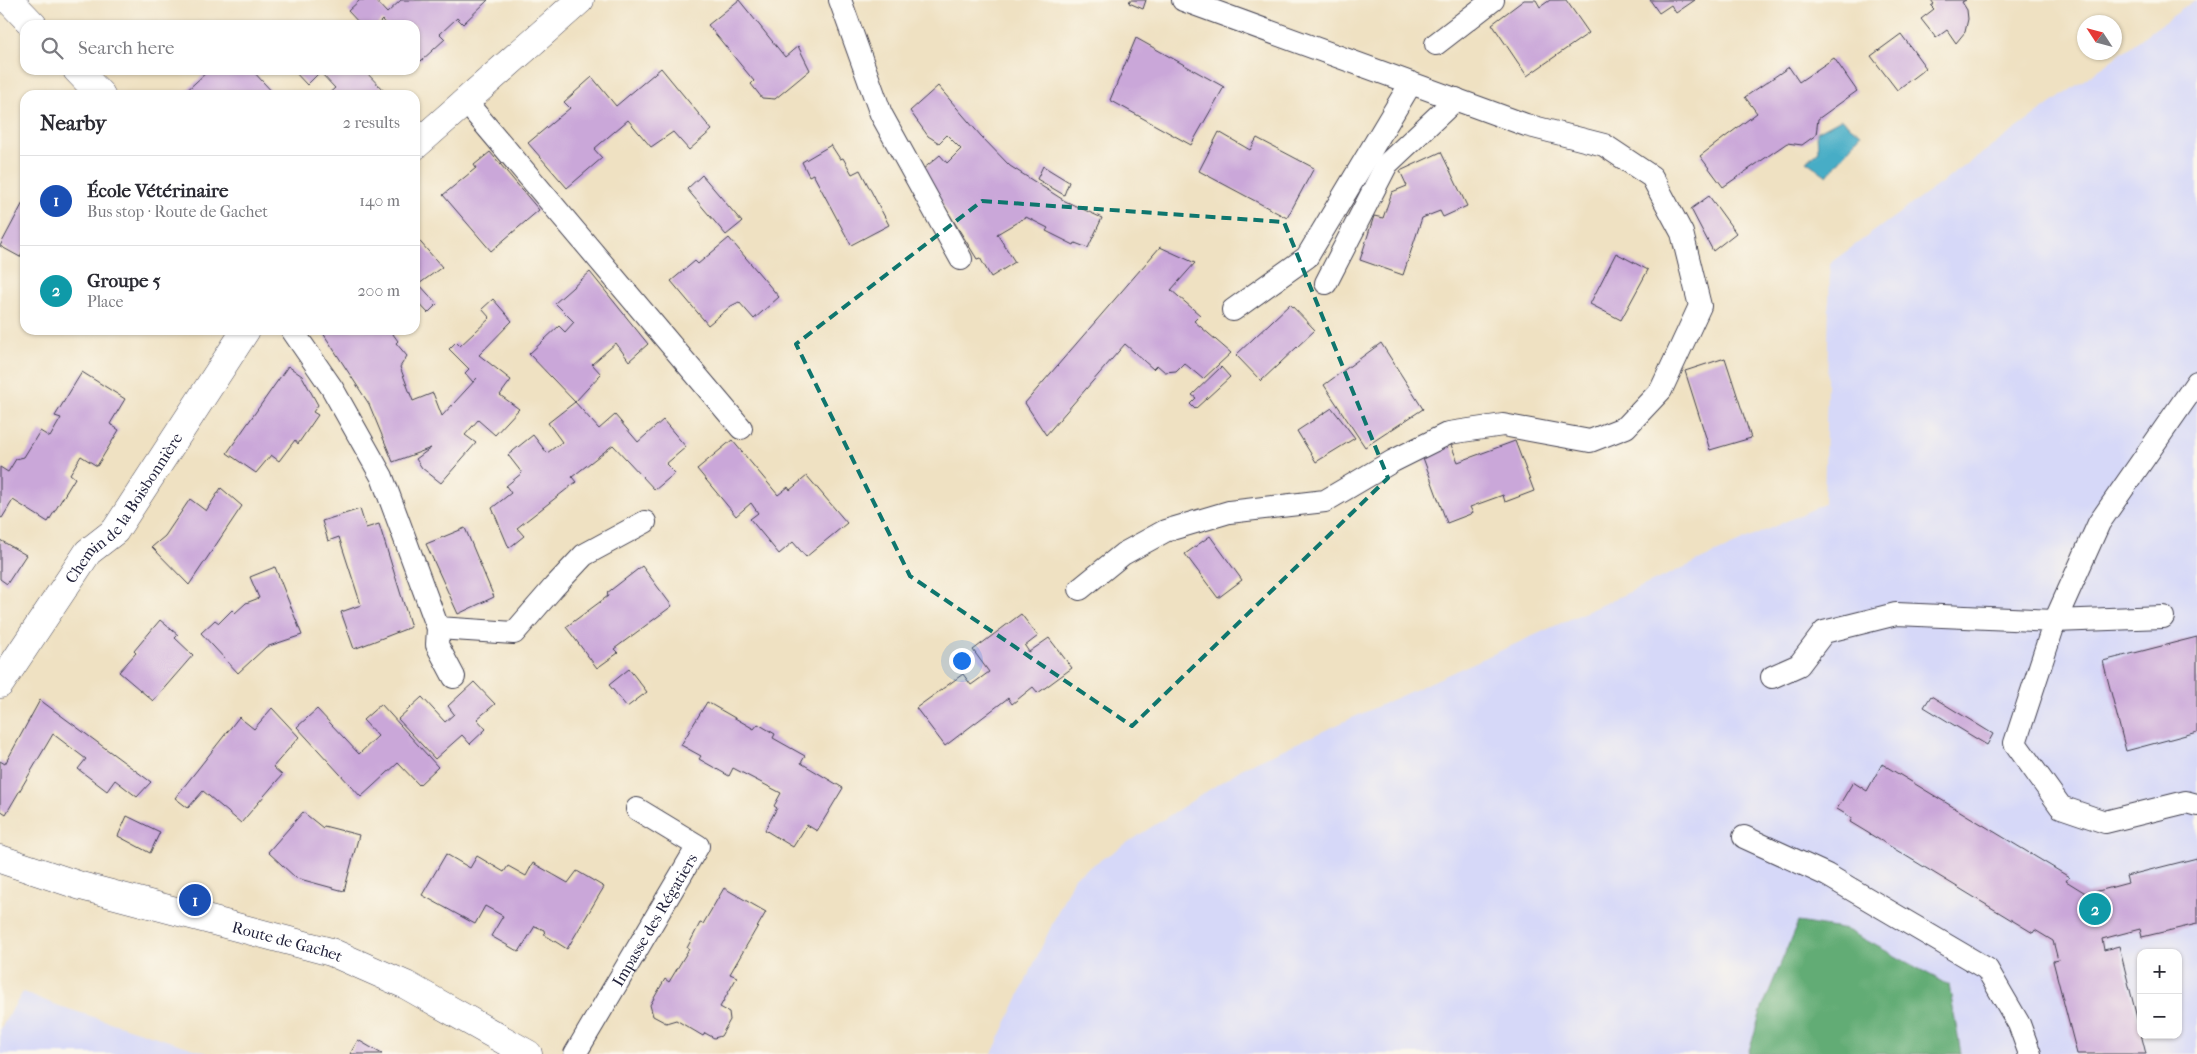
<!DOCTYPE html>
<html lang="en">
<head>
<meta charset="utf-8">
<style>
	:root { --surface:#fff; --page:#f7f7f7; --text:#2b2b33; --muted:#7c7c81; --line:#e1e1e2; --accent:#1f6fb2 }
	body { margin:0; font-family:"IM FELL French Canon",serif; background:var(--page); color:var(--text) }
	.controls { position:absolute; right:15px; bottom:15px; display:grid; overflow:hidden; border-radius:10px; box-shadow:0 1px 4px #0004 }
	.controls button { width:45px; height:45px; display:grid; place-items:center; padding:0; border:0; border-bottom:1px solid var(--line); background:var(--surface); color:var(--text); font:25px sans-serif }
	.compass { position:absolute; left:2077px; top:15px; width:45px; height:45px; border-radius:50%; background:var(--surface); box-shadow:0 1px 4px #0004; rotate:306deg }
	.you { position:absolute; left:961px; top:660px; width:18px; height:18px; margin:-12px; border:4px solid #fff; border-radius:50%; background:#1a73e8; box-shadow:0 0 0 8px #1a73e833 }
	.badge { display:grid; place-items:center; width:32px; height:32px; border-radius:50%; background:var(--accent); color:#fff; font-size:16px; font-weight:700 }
	.pin { position:absolute; translate:-50% -50%; border:2px solid #fff; box-shadow:0 1px 5px #0006 }
	.list { margin:0; padding:0; list-style:none }
	h2 { display:flex; justify-content:space-between; align-items:center; height:65px; margin:0; padding:0 20px; font-size:21px }
	h2 small { font-size:16px; font-weight:400; color:var(--muted) }
	.list li { display:grid; grid-template-columns:32px 1fr auto; gap:15px; align-items:center; box-sizing:border-box; height:90px; padding:0 20px; border-top:1px solid var(--line) }
	.list b { display:block; font-size:19px; white-space:nowrap }
	.list p { margin:0; font-size:16px; white-space:nowrap; color:var(--muted) }
	.list em { font-size:16px; font-style:normal; color:var(--muted) }
	.icon { flex:none; width:28px; height:28px; fill:none; stroke:currentColor; stroke-width:2; stroke-linecap:round; stroke-linejoin:round }
	.map { position:relative; flex:none; width:2197px; height:1054px; overflow:hidden }
	.search { position:absolute; background:var(--surface); box-shadow:0 1px 4px #0004; left:20px; top:20px; width:400px; height:55px; display:flex; align-items:center; gap:12px; box-sizing:border-box; padding:0 18px; border-radius:15px; color:var(--muted); font-size:19px }
	.panel { position:absolute; background:var(--surface); box-shadow:0 1px 4px #0004; left:20px; top:90px; width:400px; height:245px; border-radius:15px }
	.map>svg:first-child { display:block }
	.built { fill:#d6d8f8; fill-rule:evenodd }
	.forest { fill:#62ac74; stroke:#426758 }
	.water { fill:#46adc6; stroke:#346880 }
	.building { fill:#caa7d9 }
	.lines { fill:none; stroke-linecap:round; stroke-linejoin:round }
	.lane-casing { stroke:#413f4f; stroke-width:24 }
	.street-casing { stroke:#413f4f; stroke-width:29 }
	.lane { stroke:#fff; stroke-width:22 }
	.street { stroke:#fff; stroke-width:28 }
	.marked { fill:none; stroke:#0f766e; stroke-width:4; stroke-dasharray:10 6; stroke-linejoin:round }
	.labels { text-anchor:middle; stroke-width:5; stroke-linejoin:round; paint-order:stroke }
	.street-label { font-size:16px; fill:#22223b; stroke:#fbf7ec }
</style>
</head>
<body>
<div class="map">
<svg width="2197" height="1054" viewBox="0 0 2197 1054">
	<rect width="100%" height="100%" fill="#fbf7ec"/>
	<filter id="ink" filterUnits="userSpaceOnUse"><feTurbulence type="fractalNoise" baseFrequency=".02" numOctaves="2"/><feDisplacementMap in="SourceGraphic" scale="10" xChannelSelector="R" yChannelSelector="G"/><feConvolveMatrix kernelMatrix="1 2 1 2 8 2 1 2 1" color-interpolation-filters="sRGB"/></filter>
	<filter id="wash" filterUnits="userSpaceOnUse"><feTurbulence type="fractalNoise" baseFrequency=".0096" numOctaves="4" result="noise"/><feDisplacementMap in="SourceGraphic" scale="20" xChannelSelector="R" yChannelSelector="G"/><feGaussianBlur stdDeviation="1.12" result="paint"/><feColorMatrix in="noise" values="0 0 0 0 0 0 0 0 0 0 0 0 0 0 0 0 0 1.4 0 .05"/><feComposite in="paint" operator="in"/></filter>
	<g filter="url(#wash)">
		<rect width="100%" height="100%" fill="#efe1c2"/>
		<g class="built">
			<path d="M2195,0H2197V1054H992L1074,877L1246,766L1824,504L1830,263ZM2141,953H2178V1035H2141Z"/>
			<path d="M23,992L59,1006L210,1054H0V1029Z"/>
		</g>
		<path class="forest" d="M1798,922L1847,930L1949,985L1961,1054H1748L1761,1011Z"/>
		<path class="water" d="M1841,119L1861,134L1827,176L1806,161L1818,152L1817,132Z"/>
		<g id="blocks">
			<g class="building">
				<path d="M360,0H375L387,13L401,0H488L463,24L457,18L440,34L445,39L421,61L419,59L415,62V25H386L382,20L377,25H361L348,11Z"/>
				<path d="M739,0L785,57L798,46L810,70L775,99L762,98L751,84L754,81L708,25Z"/>
				<path d="M1130,0H1146L1143,9L1129,3Z"/>
				<path d="M1524,0H1536L1540,7L1550,0H1566L1589,33L1527,76L1492,24Z"/>
				<path d="M1650,0H1695L1676,13L1671,5L1659,13Z"/>
				<path d="M1931,0H1966L1962,2L1967,10L1968,19L1965,32L1956,43L1947,30L1936,38L1921,19L1934,9L1931,6L1934,4Z"/>
				<path d="M1901,34L1926,68L1897,90L1871,56Z"/>
				<path d="M1136,38L1224,87L1191,145L1110,100Z"/>
				<path d="M1834,58L1857,91L1818,119L1816,135L1802,145L1787,143L1723,187L1700,156L1757,113L1745,97L1789,67L1799,82Z"/>
				<path d="M661,68L712,130L689,150L673,132L651,147L628,120L594,149L602,158L567,188L528,143L570,108L564,102L592,77L616,106Z"/>
				<path d="M209,70H252L275,95H182Z"/>
				<path d="M293,70H364L384,91L379,95H327L335,88L320,72L307,85Z"/>
				<path d="M938,86L981,136L1010,166L1065,201L1102,218L1088,248L1075,243L1074,245L1046,231L1048,228L1026,217L997,234L1015,262L991,277L980,258L977,259L922,170L940,155L947,163L961,149L947,135L939,143L928,136L910,111Z"/>
				<path d="M1219,132L1250,150L1257,138L1314,168L1287,218L1199,171Z"/>
				<path d="M831,145L840,159L843,158L852,174L860,170L889,225L851,245L813,174L809,176L802,162Z"/>
				<path d="M490,152L539,210L491,251L443,195L476,168L474,165Z"/>
				<path d="M1441,152L1467,206L1443,217L1440,211L1422,218L1403,275L1360,260L1374,216L1383,218L1392,192L1407,186L1400,171Z"/>
				<path d="M1043,166L1069,182L1064,195L1037,179Z"/>
				<path d="M702,175L742,222L726,235L687,189Z"/>
				<path d="M1709,196L1736,233L1713,251L1691,209Z"/>
				<path d="M25,199V246L20,257L0,246Z"/>
				<path d="M415,236L442,267L419,284L437,304L428,313L415,299Z"/>
				<path d="M729,238L779,297L754,319L739,302L731,306L708,325L671,281L695,261L698,264Z"/>
				<path d="M1160,247L1195,263L1171,290L1200,315L1194,321L1231,353L1203,379L1184,363L1176,371L1165,372L1157,365L1153,369L1125,344L1046,435L1025,403Z"/>
				<path d="M1616,253L1648,270L1621,320L1590,304Z"/>
				<path d="M590,272L648,344L629,361L616,343L592,364L601,374L575,402L599,429L615,415L638,442L663,420L686,447L666,464L675,473L655,490L613,445L572,477L576,482L517,528L524,536L509,548L492,508L511,493L506,486L522,473L508,455L533,435L547,453L562,442L548,423L575,402L529,354L559,326L565,332L574,322L555,303Z"/>
				<path d="M493,299L512,321L479,355L511,380L500,395L519,409L495,435L478,420L465,435L476,443L441,483L422,468L416,459L431,448L393,462L369,404L321,330H390L398,341L396,343L407,356L400,367L413,401L433,393L442,416L477,378L473,382L465,373L469,369L449,349L456,342L460,346L490,318L482,309Z"/>
				<path d="M1290,304L1315,330L1261,381L1236,355Z"/>
				<path d="M1381,343L1423,409L1365,447L1324,385Z"/>
				<path d="M1725,358L1751,438L1710,450L1685,371Z"/>
				<path d="M288,366L302,376L318,405L313,412L318,415L298,444L295,440L279,461L271,455L256,473L227,453Z"/>
				<path d="M1221,367L1230,377L1195,409L1190,404L1196,398L1192,395Z"/>
				<path d="M82,372L125,399L110,424L119,430L97,466L81,456L70,474L75,478L48,522L13,500L2,518L0,517V467L8,472L16,459L24,457L40,431L50,437L61,418L55,416Z"/>
				<path d="M1332,408L1355,438L1316,462L1297,431Z"/>
				<path d="M732,440L778,495L788,487L790,490L807,476L847,523L806,557L793,542L779,554L750,519L758,513L751,503L736,516L697,469Z"/>
				<path d="M1515,441L1534,491L1505,502L1503,495L1470,507L1473,513L1447,523L1422,455L1451,445L1458,462Z"/>
				<path d="M221,488L242,506L189,585L152,547L165,536L190,499L206,511Z"/>
				<path d="M360,509L366,528L379,524L411,627L354,649L341,612L361,605L339,537L328,541L322,521Z"/>
				<path d="M465,528L494,597L458,614L426,544Z"/>
				<path d="M1210,536L1242,580L1218,598L1185,554Z"/>
				<path d="M0,540L26,555L7,584L0,579Z"/>
				<path d="M642,566L672,606L614,649L618,653L597,668L566,627L608,596L607,593Z"/>
				<path d="M275,567L302,635L266,647L238,673L201,633L215,620L219,623L232,610L235,613L246,603L259,598L250,577Z"/>
				<path d="M1021,614L1038,636L1025,646L1029,652L1049,638L1072,668L1038,693L1033,687L1012,704L1008,698L945,746L916,708L963,674L971,685L989,672L973,650Z"/>
				<path d="M160,620L178,635L175,638L193,655L153,701L119,672L136,653L134,651Z"/>
				<path d="M2197,637V732L2126,751L2103,661Z"/>
				<path d="M629,669L647,692L627,707L609,685Z"/>
				<path d="M474,682L495,704L477,719L486,729L470,744L462,735L435,759L398,719L422,697L445,722L454,714L448,706Z"/>
				<path d="M1931,696L1993,734L1987,745L1924,707Z"/>
				<path d="M40,700L63,717L151,782L137,797L115,780L107,791L78,769L86,759L53,734L6,814L0,810V761L5,764Z"/>
				<path d="M707,702L754,729L758,724L775,734L773,738L805,756L801,763L843,788L817,831L807,825L793,847L765,830L777,808L774,806L781,793L733,768L729,776L699,759L701,756L681,745Z"/>
				<path d="M381,704L438,767L419,785L398,763L361,797L297,727L317,709L359,754L378,736L363,720Z"/>
				<path d="M272,708L299,737L273,767L282,775L241,823L203,791L188,808L175,798L239,717L254,729Z"/>
				<path d="M1882,764L2069,877L2066,881L2087,894L2128,883L2126,876L2197,858V924L2142,937L2140,929L2102,939L2104,950L2119,946L2146,1054H2077L2053,961L2058,960L2053,941L2035,930L2033,933L1850,822L1852,818L1837,809L1853,782L1867,791Z"/>
				<path d="M303,812L323,828L324,826L359,835L344,891L296,878L268,852Z"/>
				<path d="M127,816L160,832L150,853L118,836Z"/>
				<path d="M446,854L470,868L477,856L504,872L508,866L526,876L533,863L568,883L577,871L604,887L567,949L545,935L544,930L535,926L519,952L491,936L503,916L485,906L475,924L422,895Z"/>
				<path d="M724,888L766,912L730,974L737,977L720,1007L729,1012L730,1020L721,1036L714,1038L705,1033L703,1036L676,1020L666,1023L653,1016L650,1005L665,979L669,982L689,949L687,948L700,923L703,924Z"/>
				<path d="M358,1040L382,1054H350Z"/>
			</g>
		</g>
	</g>
	<g filter="url(#ink)">
		<use href="#blocks" fill-opacity="0" stroke="#413f4f" stroke-width="1"/>
		<g class="lines">
			<g class="lane-casing">
				<g id="lane">
					<path d="M840,0L881,114L961,259"/>
					<path d="M1436,44L1493,0"/>
					<path d="M466,102L741,428"/>
					<path d="M1326,283L1387,164L1456,99"/>
					<path d="M1233,310L1307,257L1411,83"/>
					<path d="M292,330L332,388L382,477L438,628L514,633L554,587L584,555L645,522"/>
					<path d="M1080,589L1123,554L1165,531L1229,512L1325,501L1393,461L1449,433L1503,425L1590,441L1626,427L1661,390L1700,306L1682,233L1652,177L1604,145L1526,125L1183,0"/>
					<path d="M2163,617L2055,621L2099,523L2197,382"/>
					<path d="M438,628L437,645L454,677"/>
					<path d="M1772,677L1799,665L1824,632L1896,614L2055,621L2015,743L2061,807L2105,822L2186,802L2197,805"/>
					<path d="M1744,837L1827,875L1987,969L2019,1024L2030,1054"/>
					<path id="s1" d="M575,1054L698,846L637,809"/>
				</g>
			</g>
			<g class="street-casing">
				<g id="street">
					<path d="M9,0L33,25"/>
					<path d="M77,70L101,95"/>
					<path d="M415,146L580,0"/>
					<path id="s2" d="M0,684L88,552L115,531L246,330"/>
					<path id="s3" d="M0,859L81,886L331,952L406,985L528,1054"/>
				</g>
			</g>
			<use href="#lane" class="lane"/>
			<use href="#street" class="street"/>
		</g>
	</g>
	<path class="marked" d="M982,201L1284,222L1388,478L1132,726L910,576L796,344Z"/>
	<g class="labels">
		<g class="street-label">
			<text dy="6" stroke="none"><textPath href="#s2" startOffset="216">Chemin de la Boisbonnière</textPath></text>
			<text dy="6" stroke="none"><textPath href="#s1" startOffset="156">Impasse des Régatiers</textPath></text>
			<text dy="6" stroke="none"><textPath href="#s3" startOffset="299">Route de Gachet</textPath></text>
		</g>
	</g>
</svg>
<div class="controls">
<button>+</button>
<button>−</button>
</div>
<svg class="compass" viewBox="-18 -18 36 36"><path d="M0-13l5 13h-10z" fill="#e53935"/><path d="M0 13l5-13h-10z" fill="#7c7c81"/></svg>
<div class="you"></div>
<div class="pin badge" style="left:195px;top:900px;background:#1a4fb4">1</div>
<div class="pin badge" style="left:2095px;top:909px;background:#0f9aa8">2</div>
<div class="search"><svg class="icon" aria-label="search" viewBox="0 0 24 24"><circle cx="10" cy="10" r="6"/><path d="M15 15l6 6"/></svg>Search here</div>
<section class="panel">
<h2>Nearby<small>2 results</small></h2>
<ul class="list">
<li><span class="badge" style="background:#1a4fb4">1</span><div><b>École Vétérinaire</b><p>Bus stop · Route de Gachet</p></div><em>140 m</em></li>
<li><span class="badge" style="background:#0f9aa8">2</span><div><b>Groupe 5</b><p>Place</p></div><em>200 m</em></li>
</ul>
</section>
</div>
</body>
</html>
